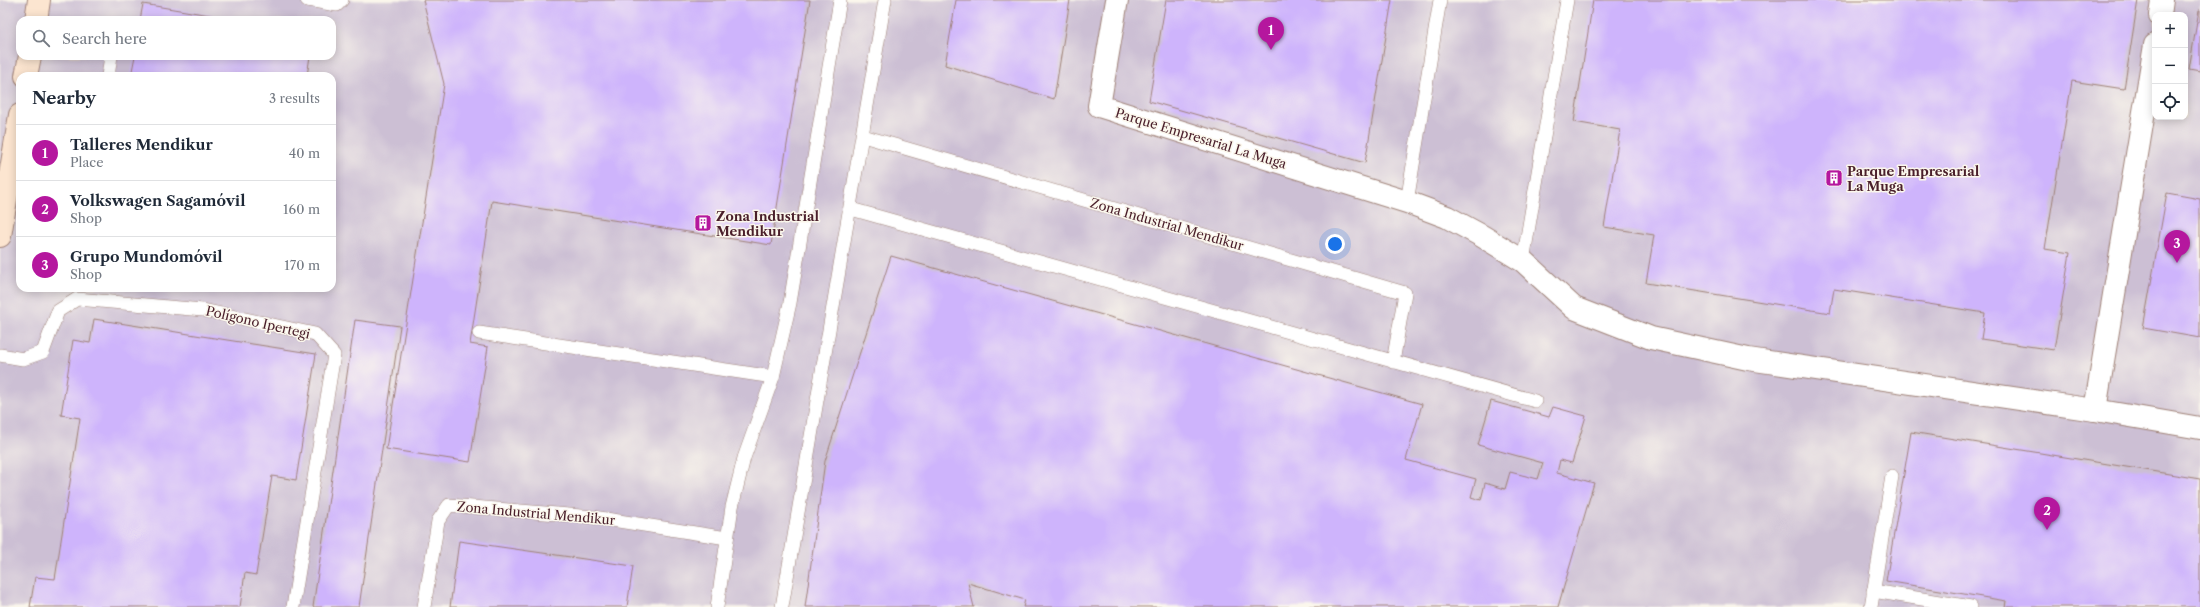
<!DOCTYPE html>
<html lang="en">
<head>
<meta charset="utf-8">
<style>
	:root { --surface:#fff; --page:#f2f2f3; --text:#1f2937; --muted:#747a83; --line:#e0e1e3; --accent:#b5179e }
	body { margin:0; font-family:"Libre Caslon Text",serif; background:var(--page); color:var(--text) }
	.controls { position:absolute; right:12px; top:12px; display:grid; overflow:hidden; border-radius:8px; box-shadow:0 2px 10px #0003 }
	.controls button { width:36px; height:36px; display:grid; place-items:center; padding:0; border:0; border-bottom:1px solid var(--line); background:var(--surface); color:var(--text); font:20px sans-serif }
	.you { position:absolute; left:1335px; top:244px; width:14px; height:14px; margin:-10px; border:3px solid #fff; border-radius:50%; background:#1a73e8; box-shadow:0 0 0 6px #1a73e833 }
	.badge { display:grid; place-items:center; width:26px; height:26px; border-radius:50%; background:var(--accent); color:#fff; font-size:13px; font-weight:700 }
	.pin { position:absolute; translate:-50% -33px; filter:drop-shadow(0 1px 2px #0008) }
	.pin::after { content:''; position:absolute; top:21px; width:14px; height:12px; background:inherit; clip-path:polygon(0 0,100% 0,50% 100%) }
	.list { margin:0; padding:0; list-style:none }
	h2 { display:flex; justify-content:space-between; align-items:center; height:52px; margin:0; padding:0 16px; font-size:17px }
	h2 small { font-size:13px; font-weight:400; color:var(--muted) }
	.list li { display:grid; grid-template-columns:26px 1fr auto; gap:12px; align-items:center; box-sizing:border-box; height:56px; padding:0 16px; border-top:1px solid var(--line) }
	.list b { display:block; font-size:15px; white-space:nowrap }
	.list p { margin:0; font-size:13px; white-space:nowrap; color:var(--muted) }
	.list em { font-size:13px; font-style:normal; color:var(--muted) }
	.icon { flex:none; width:22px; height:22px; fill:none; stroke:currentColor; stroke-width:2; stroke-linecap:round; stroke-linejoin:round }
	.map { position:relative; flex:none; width:2200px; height:607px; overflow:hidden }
	.search { position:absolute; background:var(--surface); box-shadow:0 2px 10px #0003; left:16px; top:16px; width:320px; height:44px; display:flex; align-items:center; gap:10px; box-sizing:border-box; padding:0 14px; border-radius:12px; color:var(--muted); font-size:15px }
	.panel { position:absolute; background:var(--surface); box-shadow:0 2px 10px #0003; left:16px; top:72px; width:320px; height:220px; border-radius:12px }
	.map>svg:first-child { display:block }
	.industrial { fill:#ccbfd4; fill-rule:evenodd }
	.building { fill:#ceb4fc }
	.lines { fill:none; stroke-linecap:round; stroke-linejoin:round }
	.lane-casing { stroke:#9e8076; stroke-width:14 }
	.street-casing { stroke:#9e8076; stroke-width:24 }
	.secondary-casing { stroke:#9e8076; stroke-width:24 }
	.lane { stroke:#fff; stroke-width:13 }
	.street { stroke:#fff; stroke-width:22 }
	.secondary { stroke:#fce5d0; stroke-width:22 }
	.labels { text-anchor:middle; stroke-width:3; stroke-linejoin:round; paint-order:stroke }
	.street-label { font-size:13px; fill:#4a1f2b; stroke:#fbf7ec }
	.poi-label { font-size:13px; font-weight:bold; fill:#4a1f2b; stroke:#fbf7ec; text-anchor:start }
</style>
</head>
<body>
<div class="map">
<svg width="2200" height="607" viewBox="0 0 2200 607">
	<rect width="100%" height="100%" fill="#fbf7ec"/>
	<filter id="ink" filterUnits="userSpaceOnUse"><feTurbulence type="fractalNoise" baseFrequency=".025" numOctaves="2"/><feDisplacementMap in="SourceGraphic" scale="8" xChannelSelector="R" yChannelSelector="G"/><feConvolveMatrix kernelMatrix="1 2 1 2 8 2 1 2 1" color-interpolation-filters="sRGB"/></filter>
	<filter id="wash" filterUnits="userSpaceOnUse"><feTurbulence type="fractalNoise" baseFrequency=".012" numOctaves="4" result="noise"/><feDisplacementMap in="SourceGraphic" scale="16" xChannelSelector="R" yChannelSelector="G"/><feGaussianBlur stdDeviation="0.9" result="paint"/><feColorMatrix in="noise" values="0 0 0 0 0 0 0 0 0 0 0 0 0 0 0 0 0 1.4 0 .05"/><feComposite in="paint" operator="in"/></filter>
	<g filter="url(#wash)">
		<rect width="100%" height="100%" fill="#f1e0c1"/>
		<path class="industrial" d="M0,0H2200V607H0ZM2155,15H2185V117H2155ZM20,20H332V56H20ZM20,76H332V288H20Z"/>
		<g id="blocks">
			<g class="building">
				<path d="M423,0H810L771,245L492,201L470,344L488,347L470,462L386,449L444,84Z"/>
				<path d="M956,0H1070L1054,99L945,65Z"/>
				<path d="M1166,0H1392L1365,163L1149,101Z"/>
				<path d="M1593,0H2138L2124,89L2072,81L2045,249L2070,253L2054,350L1981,339L1985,313L1834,289L1830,313L1646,283L1654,235L1604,227L1620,130L1574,122Z"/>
				<path d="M143,4L234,19V20H140Z"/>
				<path d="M2199,10H2200V71L2189,69Z"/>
				<path d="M135,56H310L307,76H131Z"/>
				<path d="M2167,193L2200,199V338L2143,328Z"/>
				<path d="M891,256L1422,404L1406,460L1476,479L1471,497L1481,500L1485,483L1505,489L1510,472L1538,479L1543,463L1478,445L1491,401L1549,417L1553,407L1586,416L1572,463L1560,460L1557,473L1594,483L1558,607H1023L1025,600L968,583L974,607H805L825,461Z"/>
				<path d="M94,319L316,354L296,480L272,476L256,575L245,573L240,607H30L35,577L55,579L80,418L61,415L73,340L90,343Z"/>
				<path d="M355,320L400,326L359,607H313Z"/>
				<path d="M1911,432L2200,479V607H2005L2006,601L1886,581Z"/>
				<path d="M459,541L633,566L627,607H450Z"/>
			</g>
		</g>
	</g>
	<g filter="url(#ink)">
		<use href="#blocks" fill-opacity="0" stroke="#9e8076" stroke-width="1"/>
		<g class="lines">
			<g class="lane-casing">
				<g id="lane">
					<path d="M307,0L337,5L342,0"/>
					<path d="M108,76L111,56"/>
					<path d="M863,136L1405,293L1393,362"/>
					<path d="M1407,202L1440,0"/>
					<path d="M851,209L1535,401"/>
					<path d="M1523,261L1567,0"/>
					<path d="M479,333L773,377"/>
					<path d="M0,355L23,359L43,352L58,311L77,299L203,310L315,334L334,355L293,607"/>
					<path d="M1873,591L1971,607"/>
					<path d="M424,607L438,521L449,505L593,517L727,538"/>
					<path d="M717,607L732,507L744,458L773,377L790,303L840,0"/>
					<path d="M782,607L885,0"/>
					<path d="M1871,607L1892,476"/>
				</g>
			</g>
			<g class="street-casing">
				<g id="street">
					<path d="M1117,0L1099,106L1407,202L1447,217L1482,236L1523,261L1574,308L1651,338L1748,359L2095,410L2200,428"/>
					<path d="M2160,15L2162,0"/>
					<path d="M2095,410L2155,45"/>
				</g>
			</g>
			<g class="secondary-casing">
				<g id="secondary">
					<path d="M36,20L39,0"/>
					<path d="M26,76L30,56"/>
					<path d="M0,236L20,115"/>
				</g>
			</g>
			<use href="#lane" class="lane"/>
			<use href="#street" class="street"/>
			<use href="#secondary" class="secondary"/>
		</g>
	</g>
	<defs>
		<g id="building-square" transform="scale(0.9)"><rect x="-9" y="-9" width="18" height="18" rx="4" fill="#b5179e" stroke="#fbf7ec"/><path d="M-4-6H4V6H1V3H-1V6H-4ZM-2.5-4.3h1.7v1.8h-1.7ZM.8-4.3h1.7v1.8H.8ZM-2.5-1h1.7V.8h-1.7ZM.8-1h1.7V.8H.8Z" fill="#fff"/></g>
	</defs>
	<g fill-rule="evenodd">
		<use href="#building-square" x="1834" y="178"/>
		<use href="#building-square" x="703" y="223"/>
	</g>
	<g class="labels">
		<g class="street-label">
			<text transform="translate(1201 138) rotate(17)" y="5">Parque Empresarial La Muga</text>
			<text transform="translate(1167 224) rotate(16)" y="5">Zona Industrial Mendikur</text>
			<text transform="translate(258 322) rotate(13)" y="5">Polígono Ipertegi</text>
			<text transform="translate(536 513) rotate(5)" y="5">Zona Industrial Mendikur</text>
		</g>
		<g class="poi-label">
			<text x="1847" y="176">Parque Empresarial<tspan x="1847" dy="15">La Muga</tspan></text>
			<text x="716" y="221">Zona Industrial<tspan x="716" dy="15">Mendikur</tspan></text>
		</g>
	</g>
</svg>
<div class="controls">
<button>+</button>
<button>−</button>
<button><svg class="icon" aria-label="locate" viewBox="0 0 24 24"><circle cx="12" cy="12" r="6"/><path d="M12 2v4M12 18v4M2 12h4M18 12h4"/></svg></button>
</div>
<div class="you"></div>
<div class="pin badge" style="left:1271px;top:50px">1</div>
<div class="pin badge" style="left:2047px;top:530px">2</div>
<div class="pin badge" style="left:2177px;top:263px">3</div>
<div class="search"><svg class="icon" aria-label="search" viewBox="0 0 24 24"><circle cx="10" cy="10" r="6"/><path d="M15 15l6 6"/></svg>Search here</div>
<section class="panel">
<h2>Nearby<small>3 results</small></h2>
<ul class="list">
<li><span class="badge">1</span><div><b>Talleres Mendikur</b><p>Place</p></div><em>40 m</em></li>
<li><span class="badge">2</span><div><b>Volkswagen Sagamóvil</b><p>Shop</p></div><em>160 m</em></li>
<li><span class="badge">3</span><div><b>Grupo Mundomóvil</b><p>Shop</p></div><em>170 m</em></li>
</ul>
</section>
</div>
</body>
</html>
